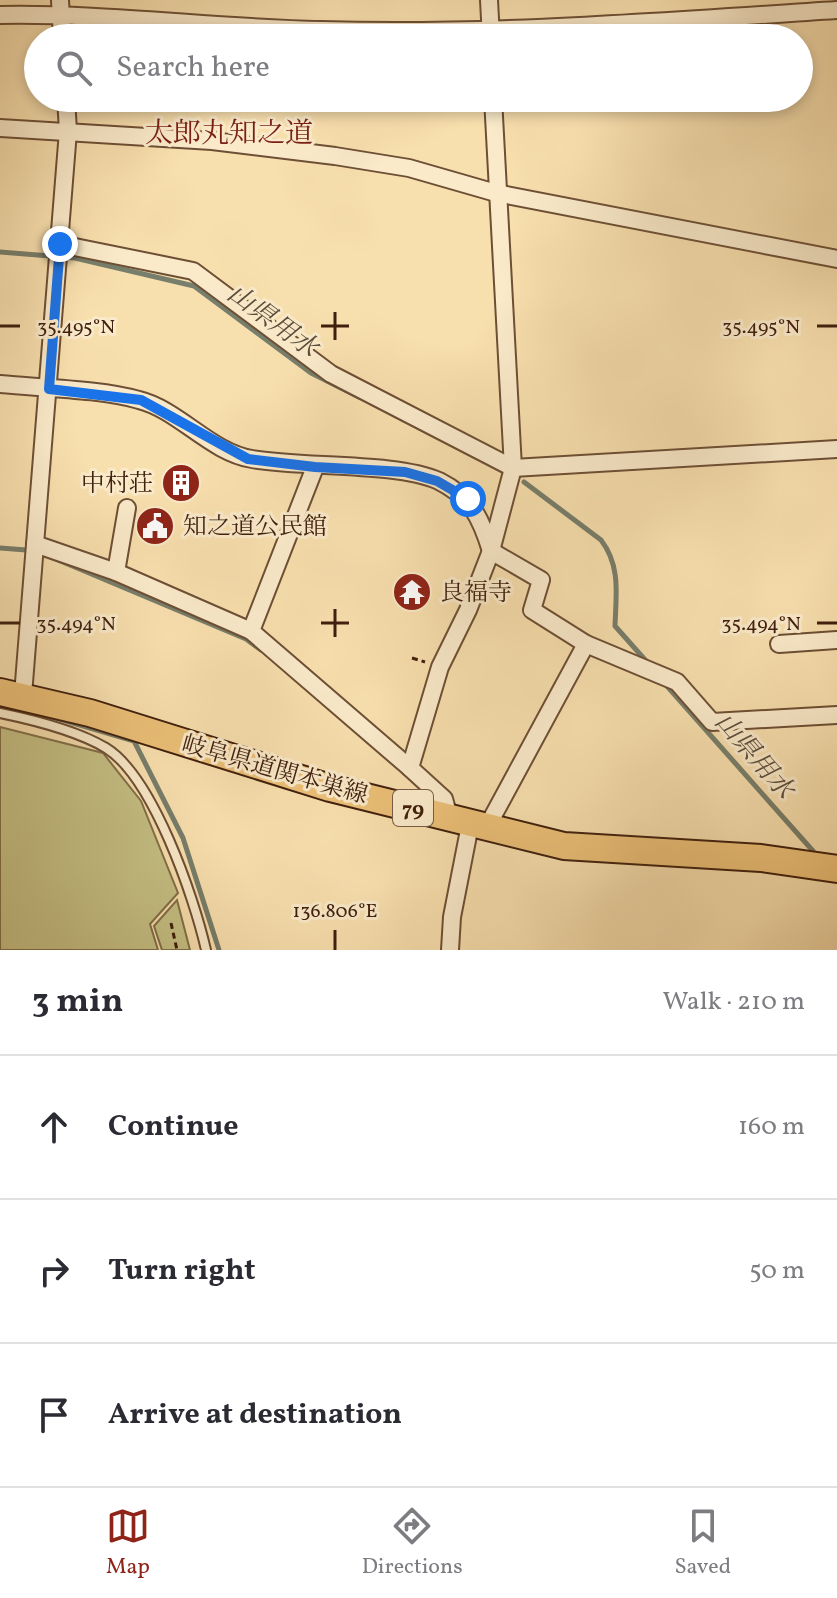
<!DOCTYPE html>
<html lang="en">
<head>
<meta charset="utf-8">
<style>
	:root { --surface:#fff; --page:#f2f2f3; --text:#2b2b33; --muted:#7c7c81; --line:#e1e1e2; --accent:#8f2418 }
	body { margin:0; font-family:Vollkorn,"Noto Serif JP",serif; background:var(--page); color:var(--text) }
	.stop { position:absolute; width:24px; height:24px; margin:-18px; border:6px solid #1a73e8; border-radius:50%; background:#fff }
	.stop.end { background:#1a73e8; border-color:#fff; box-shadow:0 2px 8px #0008 }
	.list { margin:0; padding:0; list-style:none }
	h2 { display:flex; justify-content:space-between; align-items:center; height:104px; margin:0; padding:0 32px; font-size:34px }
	h2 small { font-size:26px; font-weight:400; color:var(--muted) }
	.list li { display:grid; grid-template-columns:52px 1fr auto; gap:24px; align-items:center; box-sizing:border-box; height:144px; padding:0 32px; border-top:2px solid var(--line) }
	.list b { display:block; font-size:30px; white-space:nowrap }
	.list em { font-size:26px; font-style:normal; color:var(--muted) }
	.icon { flex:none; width:44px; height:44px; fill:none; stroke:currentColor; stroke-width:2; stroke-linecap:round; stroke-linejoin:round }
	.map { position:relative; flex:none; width:837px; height:950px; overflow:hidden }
	.search { position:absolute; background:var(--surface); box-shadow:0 4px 12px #0003; left:24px; right:24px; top:24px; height:88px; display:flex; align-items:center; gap:20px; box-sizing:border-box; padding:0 28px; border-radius:44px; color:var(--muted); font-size:30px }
	.sheet { height:536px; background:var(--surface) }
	nav { display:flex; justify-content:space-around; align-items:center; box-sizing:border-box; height:112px; border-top:2px solid var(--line); background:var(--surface); font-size:22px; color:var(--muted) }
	nav a { display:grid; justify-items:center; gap:4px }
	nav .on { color:var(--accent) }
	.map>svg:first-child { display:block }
	.green { fill:#c5c085; stroke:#827049; stroke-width:2 }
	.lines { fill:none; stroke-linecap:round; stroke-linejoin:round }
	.stream { stroke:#777e6b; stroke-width:5 }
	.service-casing { stroke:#6d4f35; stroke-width:12 }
	.minor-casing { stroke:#6d4f35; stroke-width:20 }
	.primary-casing { stroke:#3f1f0d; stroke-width:30 }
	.path { stroke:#3f1f0d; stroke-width:3; stroke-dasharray:6 4; stroke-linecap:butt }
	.service { stroke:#faeaca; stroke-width:8 }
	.minor { stroke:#faeaca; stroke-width:16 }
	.primary { stroke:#ecc077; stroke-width:26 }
	.route { stroke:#1a73e8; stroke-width:10 }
	.ticks { fill:none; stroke:#3f1f0d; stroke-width:3 }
	.labels { text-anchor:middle; stroke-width:6; stroke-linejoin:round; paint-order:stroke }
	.shield { fill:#faeaca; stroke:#775c46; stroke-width:2 }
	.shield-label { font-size:22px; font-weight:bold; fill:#3f1f0d }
	.poi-label { font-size:24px; fill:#3f1f0d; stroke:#faeaca; text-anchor:start }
	.street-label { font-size:24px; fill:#3f1f0d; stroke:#faeaca }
	.water-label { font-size:26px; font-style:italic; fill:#5b4e3c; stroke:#faeaca }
	.quarter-label { font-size:28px; fill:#7a1f14; stroke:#faeaca }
	.ticks-label { font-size:20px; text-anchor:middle; fill:#3f1f0d; stroke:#faeaca; stroke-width:6; stroke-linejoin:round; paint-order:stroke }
</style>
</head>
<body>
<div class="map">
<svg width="837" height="950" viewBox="0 0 837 950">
	<rect width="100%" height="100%" fill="#f8dfae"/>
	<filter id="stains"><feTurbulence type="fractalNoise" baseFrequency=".0025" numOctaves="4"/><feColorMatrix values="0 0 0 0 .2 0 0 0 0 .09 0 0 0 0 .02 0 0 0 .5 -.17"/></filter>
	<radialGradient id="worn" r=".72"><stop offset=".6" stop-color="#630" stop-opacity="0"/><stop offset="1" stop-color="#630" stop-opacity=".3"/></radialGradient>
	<g class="green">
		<path d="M0,727L103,753L141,801L178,893L150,924L158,950H0Z"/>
		<path d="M177,900L190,950H162L154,926Z"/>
	</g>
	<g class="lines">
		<g class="stream">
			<path d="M0,252L75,258L194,286L311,373L359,397"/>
			<path d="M524,482L601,540C621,566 616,595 615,626L647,662"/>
			<path d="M0,548L26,550"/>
			<path d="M51,557L246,639L261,650"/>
			<path d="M666,685L813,851"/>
			<path d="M0,706L12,708"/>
			<path d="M53,717L134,741L183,838L219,950"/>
		</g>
		<g class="service-casing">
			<path id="service" d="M0,713C34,720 76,730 106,748C153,777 194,897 206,950"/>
		</g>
		<g class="minor-casing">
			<g id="minor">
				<path d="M60,0L62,38"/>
				<path d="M489,0L491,38"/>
				<path d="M0,15C108,13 214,28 321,30C494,35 665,21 837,10"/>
				<path d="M0,128L212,141L335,156L409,168L496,193L837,259"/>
				<path d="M60,244L193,271L331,374L513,468L837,449"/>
				<path d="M0,384C40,388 102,389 139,400C179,410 210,452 252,459C303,468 397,462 439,481C471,497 481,518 491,551L541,580L532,610L586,644L677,682L712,722L837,715"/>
				<path d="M35,544L116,572L251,631L410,768"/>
				<path d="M116,572L127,508"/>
				<path d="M251,631L315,467"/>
				<path d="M779,644L837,640"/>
				<path d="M23,695L68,131L66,98"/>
				<path d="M449,817L444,799L410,768L440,667L468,610L491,551L513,468L493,98"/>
				<path d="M487,827L586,644"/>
				<path d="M450,950L452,917L470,825"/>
			</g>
		</g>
		<g class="primary-casing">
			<path id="primary" d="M0,692L90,713L330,788L564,846L761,858L837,869"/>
		</g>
		<g class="path">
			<path d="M412,658L425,662"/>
			<path d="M171,923L177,950"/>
		</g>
		<use href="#service" class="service"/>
		<use href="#minor" class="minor"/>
		<use href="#primary" class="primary"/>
	</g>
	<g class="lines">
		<path class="route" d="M60,244L49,389L141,400L248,459L315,467L405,472L437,481L468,499"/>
	</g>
	<path class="ticks" d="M335,312V340M0,326H20M321,326H349M817,326H837M335,609V637M0,623H20M321,623H349M817,623H837M335,930V950"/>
	<defs>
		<g id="building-disc" transform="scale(2)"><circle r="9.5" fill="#8f2418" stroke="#faeaca"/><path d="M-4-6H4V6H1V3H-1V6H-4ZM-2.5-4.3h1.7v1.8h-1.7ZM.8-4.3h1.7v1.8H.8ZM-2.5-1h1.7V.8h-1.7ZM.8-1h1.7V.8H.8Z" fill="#fff"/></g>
		<g id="civic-disc" transform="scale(2)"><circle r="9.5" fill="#8f2418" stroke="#faeaca"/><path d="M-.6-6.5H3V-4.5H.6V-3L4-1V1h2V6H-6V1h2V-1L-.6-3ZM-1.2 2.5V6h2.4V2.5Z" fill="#fff"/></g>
		<g id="temple-disc" transform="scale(2)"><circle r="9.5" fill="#8f2418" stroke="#faeaca"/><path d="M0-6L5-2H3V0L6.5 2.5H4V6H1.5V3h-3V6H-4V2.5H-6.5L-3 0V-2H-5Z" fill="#fff"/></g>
	</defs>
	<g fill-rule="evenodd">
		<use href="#building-disc" x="181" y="483"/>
		<use href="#civic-disc" x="155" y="526"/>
		<use href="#temple-disc" x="412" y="592"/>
	</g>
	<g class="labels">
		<rect class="shield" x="393" y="790" width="40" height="36" rx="6"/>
		<g class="shield-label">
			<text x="413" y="816">79</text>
		</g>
		<g class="poi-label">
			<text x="153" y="491" text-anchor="end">中村荘</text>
			<text x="183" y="534">知之道公民館</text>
			<text x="440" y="600">良福寺</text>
		</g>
		<g class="street-label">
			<text transform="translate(275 769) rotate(16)" y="8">岐阜県道関本巣線</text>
		</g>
		<g class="water-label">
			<text transform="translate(273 320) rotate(36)" y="9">山県用水</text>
			<text transform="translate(755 755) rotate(49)" y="9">山県用水</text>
		</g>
		<g class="quarter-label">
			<text x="229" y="142">太郎丸知之道</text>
		</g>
	</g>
	<g class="ticks-label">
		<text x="76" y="333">35.495°N</text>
		<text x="761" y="333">35.495°N</text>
		<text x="76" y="630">35.494°N</text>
		<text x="761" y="630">35.494°N</text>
		<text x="335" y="917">136.806°E</text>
	</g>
	<rect width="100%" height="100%" filter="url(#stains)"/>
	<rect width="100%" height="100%" fill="url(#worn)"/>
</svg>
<div class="stop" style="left:468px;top:499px"></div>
<div class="stop end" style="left:60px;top:244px"></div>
<div class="search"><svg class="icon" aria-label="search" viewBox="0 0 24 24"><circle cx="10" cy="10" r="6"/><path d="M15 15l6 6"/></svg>Search here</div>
</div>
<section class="sheet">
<h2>3 min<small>Walk · 210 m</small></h2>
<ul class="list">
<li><svg class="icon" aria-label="ahead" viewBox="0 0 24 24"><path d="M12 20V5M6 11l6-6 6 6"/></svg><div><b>Continue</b></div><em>160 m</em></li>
<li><svg class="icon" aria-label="right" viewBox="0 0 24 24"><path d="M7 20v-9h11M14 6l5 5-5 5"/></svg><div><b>Turn right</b></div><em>50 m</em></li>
<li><svg class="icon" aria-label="arrive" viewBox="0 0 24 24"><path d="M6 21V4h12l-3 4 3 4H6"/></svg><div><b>Arrive at destination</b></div></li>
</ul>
</section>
<nav>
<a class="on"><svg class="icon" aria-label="map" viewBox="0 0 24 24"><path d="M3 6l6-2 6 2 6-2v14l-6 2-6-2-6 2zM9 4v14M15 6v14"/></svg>Map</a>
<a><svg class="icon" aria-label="directions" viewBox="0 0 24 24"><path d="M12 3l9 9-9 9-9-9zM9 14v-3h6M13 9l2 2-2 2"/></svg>Directions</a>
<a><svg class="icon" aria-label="saved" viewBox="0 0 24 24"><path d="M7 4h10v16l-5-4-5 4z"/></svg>Saved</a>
</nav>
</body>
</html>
